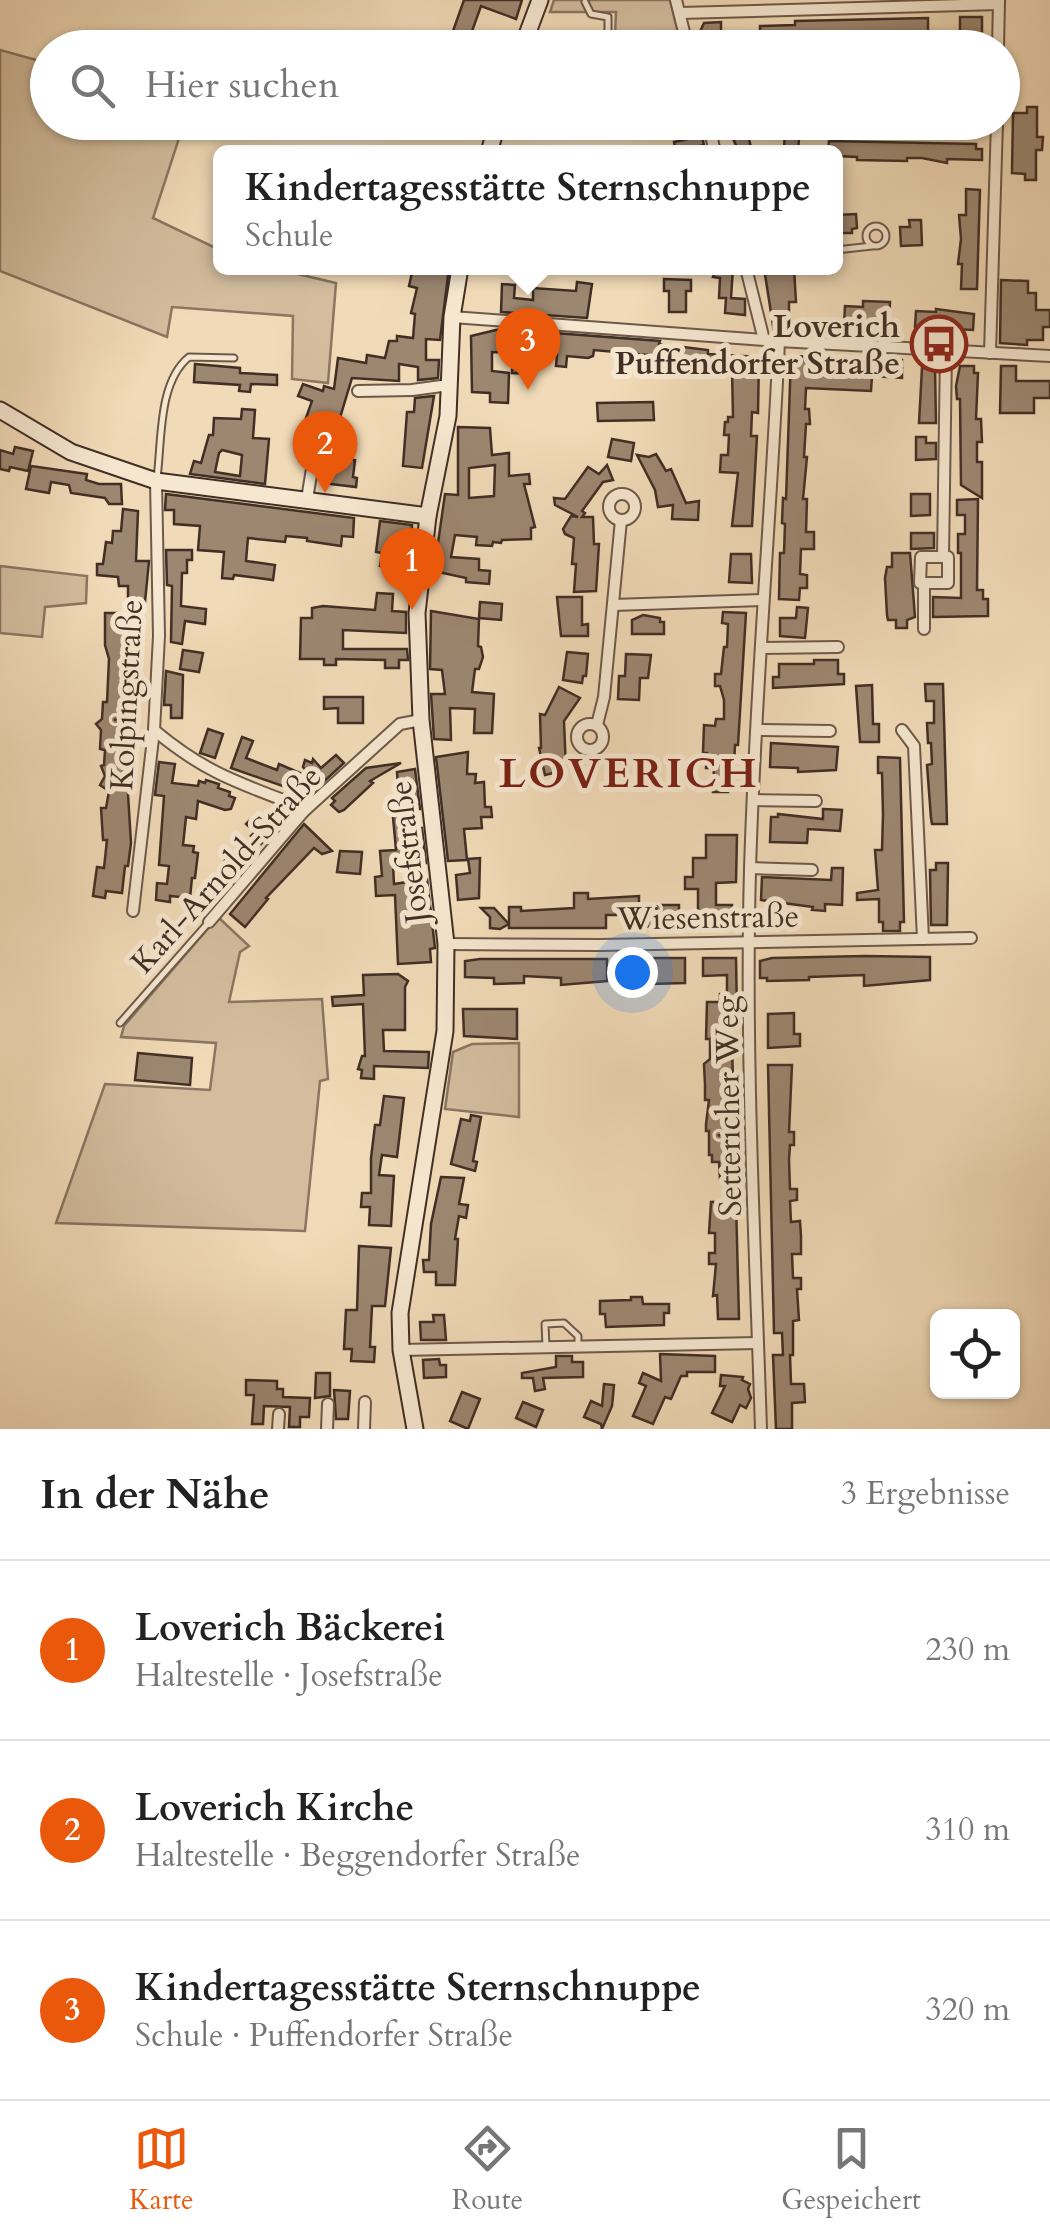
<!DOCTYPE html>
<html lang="de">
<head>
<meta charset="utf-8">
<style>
	:root { --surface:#fff; --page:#f2f2f2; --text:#222; --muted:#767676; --line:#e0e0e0; --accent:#ea580c }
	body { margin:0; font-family:Cardo,serif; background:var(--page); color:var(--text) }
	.controls { position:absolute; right:30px; bottom:30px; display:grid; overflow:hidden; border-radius:15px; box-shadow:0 2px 8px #0004 }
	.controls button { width:90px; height:90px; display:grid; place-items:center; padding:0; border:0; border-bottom:2px solid var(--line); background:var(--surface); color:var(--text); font:50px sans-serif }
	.you { position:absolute; left:632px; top:972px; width:35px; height:35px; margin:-25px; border:8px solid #fff; border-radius:50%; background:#1a73e8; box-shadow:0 0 0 15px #1a73e833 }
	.badge { display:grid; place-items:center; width:65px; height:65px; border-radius:50%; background:var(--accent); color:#fff; font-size:32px; font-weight:700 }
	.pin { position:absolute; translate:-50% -82px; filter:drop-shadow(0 2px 5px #0008) }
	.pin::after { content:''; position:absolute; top:52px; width:35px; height:30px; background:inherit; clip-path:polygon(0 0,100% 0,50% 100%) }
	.popup { position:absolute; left:213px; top:145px; width:630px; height:130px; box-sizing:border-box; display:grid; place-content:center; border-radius:15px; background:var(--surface); filter:drop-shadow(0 2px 8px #0005); font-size:32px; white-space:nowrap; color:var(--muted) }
	.popup b { font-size:38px; color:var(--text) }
	.popup::after { content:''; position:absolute; left:50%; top:100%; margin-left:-20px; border:20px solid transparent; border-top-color:var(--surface) }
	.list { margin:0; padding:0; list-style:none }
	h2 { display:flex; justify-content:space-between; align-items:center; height:130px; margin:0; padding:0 40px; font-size:42px }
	h2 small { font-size:32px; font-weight:400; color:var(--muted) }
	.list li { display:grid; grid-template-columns:65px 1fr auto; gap:30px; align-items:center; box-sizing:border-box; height:180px; padding:0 40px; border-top:2px solid var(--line) }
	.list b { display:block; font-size:38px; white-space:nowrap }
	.list p { margin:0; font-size:32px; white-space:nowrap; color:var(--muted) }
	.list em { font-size:32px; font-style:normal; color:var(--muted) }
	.icon { flex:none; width:55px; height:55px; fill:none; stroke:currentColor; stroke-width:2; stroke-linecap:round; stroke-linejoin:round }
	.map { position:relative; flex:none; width:1050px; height:1429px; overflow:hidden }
	.search { position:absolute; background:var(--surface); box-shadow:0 2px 8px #0004; left:30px; right:30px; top:30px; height:110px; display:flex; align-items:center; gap:25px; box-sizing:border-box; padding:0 35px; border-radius:55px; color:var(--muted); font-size:38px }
	.sheet { height:670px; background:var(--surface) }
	nav { display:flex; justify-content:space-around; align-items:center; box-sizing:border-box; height:140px; border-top:2px solid var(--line); background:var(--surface); font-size:28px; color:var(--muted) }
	nav a { display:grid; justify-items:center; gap:5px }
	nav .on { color:var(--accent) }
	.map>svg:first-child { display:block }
	.green { fill:#d3bd9e; stroke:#8a7662; stroke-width:2.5 }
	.building { fill:#9d8771; stroke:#412e25; stroke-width:2.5; fill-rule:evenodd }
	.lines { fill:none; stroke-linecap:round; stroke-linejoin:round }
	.lane-casing { stroke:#6d594a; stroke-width:9 }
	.street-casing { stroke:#6d594a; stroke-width:14 }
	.secondary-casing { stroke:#412e25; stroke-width:19 }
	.lane { stroke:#f6e7d0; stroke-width:5 }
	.street { stroke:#f6e7d0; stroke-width:10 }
	.secondary { stroke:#f6e7d0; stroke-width:15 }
	.labels { text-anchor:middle; stroke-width:10; stroke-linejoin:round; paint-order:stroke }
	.poi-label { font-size:32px; font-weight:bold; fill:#412e25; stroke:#f6e7d0; text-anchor:end }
	.street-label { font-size:32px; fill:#412e25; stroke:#f6e7d0 }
	.district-label { font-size:42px; font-weight:bold; letter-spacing:2.5px; fill:#7a1f14; stroke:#f6e7d0 }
</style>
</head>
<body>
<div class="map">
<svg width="1050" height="1429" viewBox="0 0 1050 1429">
	<rect width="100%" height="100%" fill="#f1dab7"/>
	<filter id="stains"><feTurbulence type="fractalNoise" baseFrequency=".002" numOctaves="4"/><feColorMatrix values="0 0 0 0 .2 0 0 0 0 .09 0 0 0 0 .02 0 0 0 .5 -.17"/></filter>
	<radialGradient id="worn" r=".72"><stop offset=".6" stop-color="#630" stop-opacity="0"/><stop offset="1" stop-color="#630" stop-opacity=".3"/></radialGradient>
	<g class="green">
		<path d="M554,0H670L679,36L615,37L616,12H550Z"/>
		<path d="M0,50L47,63L48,122L184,123L153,218L220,250V268H272L336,283L328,383L292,379L293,316L172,307L167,337L0,271Z"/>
		<path d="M0,566L87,576L86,603L45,607L42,637L0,633Z"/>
		<path d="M218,917L249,946L240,952L229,1002L322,999L328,1079L320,1081L305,1231L56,1223L105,1084L210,1090L216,1043L121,1037L124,1026Z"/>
		<path d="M519,1043V1117L445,1109L453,1052L472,1044Z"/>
	</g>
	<g class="building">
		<path d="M464,0H522L516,19L481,6L466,48H447Z"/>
		<rect x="960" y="17" width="22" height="31"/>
		<path d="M928,18V36L912,37V40L796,42V46L782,47V43H766V37H760V26L795,25V21Z"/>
		<path d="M721,22V33H730L731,48L704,45L699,34L704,23Z"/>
		<path d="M1027,107H1037V137H1043L1042,150H1036V180H1025V174L1012,173L1013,113H1027Z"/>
		<path d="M785,126H800L798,152L784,151Z"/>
		<path d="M747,130L752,152H739L731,134Z"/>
		<path d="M702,136L704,145L696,147L697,152L676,151L674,142Z"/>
		<path d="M829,141L976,144V149H982V160L947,159V163L922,158H907V161L857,160V157L836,156V152H828Z"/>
		<path d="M966,189L980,190L977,289H961L962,264H958L961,239L959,215H966Z"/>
		<path d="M856,214L857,228L852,229V233H836V215Z"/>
		<path d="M909,220H921L922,245L901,246L900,227H910Z"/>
		<path d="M413,268H449L440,340L426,339V360H439L438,378L418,380V367L399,364V381L352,378L332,444L318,437L310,439L300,435L312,401L298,396L303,384L323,391L324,386L334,389L338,358L366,363L367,355L385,358L389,341H397V336L413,338L415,314L411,313L417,288L409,286Z"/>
		<path d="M717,268H733L731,298L745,299V315L725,313L726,298H719L720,278L713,277Z"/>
		<path d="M764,268H794L796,302H789V333L774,332Z"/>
		<path d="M664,279L691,280V291H686V312H669V291H664Z"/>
		<path d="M1001,280L1028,281V293H1036V310H1050V327H1043V340H1027V345L1000,343Z"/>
		<path d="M577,282L592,284L587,318L501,312L502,284L515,285L514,298L533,300V288L576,291Z"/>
		<path d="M863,301L890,302L889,329L844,324L845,306L863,307Z"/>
		<path d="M936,309L974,314L973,330L915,327L916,311L936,312Z"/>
		<path d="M500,329L660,341L659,344L708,350V354L759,357L758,413L752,412L751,436H757L752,526H732L738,473L720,472L721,455H728L729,435H724L725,422H728V417H733L732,370L710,369L693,375L695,363L658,359V356L594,350L593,356L588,358L567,356L566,367L556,366L557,355L528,353L527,374L512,373L513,353L492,352V371L509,373L508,403L490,402V393L472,392L471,336Z"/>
		<path d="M791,356L902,360V378L872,376L871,391L806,388L805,409H809L810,424H806L804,457H807L803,499H807L806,532H814V549H801L800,574L807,575V588H800L799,600L779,599L780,553H784L785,524L782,523L783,498L786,499Z"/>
		<path d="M195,364L240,368V373L277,375V385L251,384L250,392L239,391L240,385L194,382Z"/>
		<path d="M960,366H974V373H978L976,419H981L982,442H977V462H982V498L961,485L960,399H957L956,386Z"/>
		<path d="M1001,366H1016V381H1050V398H1034V413H1000Z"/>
		<path d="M922,368H935L936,423H919Z"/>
		<path d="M434,396L422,468L403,466L407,412H414L415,398Z"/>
		<path d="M653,402L654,420L598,421L597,403Z"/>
		<path d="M242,409L255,410L253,438L269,439L265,484L190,474L194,461L201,463L209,435H213L214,418L241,419ZM222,450L242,455L240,476L215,472L219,453Z"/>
		<path d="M458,427L490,428L492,455L509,453V476L529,474L530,484H524L535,527L531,528V539L502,540L501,543L493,542L492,546L476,545L477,537L455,535L451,557L479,559V570L490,571L489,584L466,582V578L434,571L445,494L458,495ZM495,465L494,496L469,498V468Z"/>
		<path d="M916,437H926V443H936V459L916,460Z"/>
		<path d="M612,439L634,443L631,461L608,457Z"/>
		<path d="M15,447L33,451L28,471L10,467L9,471L0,469V450L13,454Z"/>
		<path d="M656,454L666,471L671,469L686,503L699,501L698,520L672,519L673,505L658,507L655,490L637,455L649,457Z"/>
		<path d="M325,457L355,460L353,477L357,478L356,487L322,483Z"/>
		<path d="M607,465L613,480L603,482L582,511L585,513L582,517H593L594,544H599L596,591L574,592L576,564H572L574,538L565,534L563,529L571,516L578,517L555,505L554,498L565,499L588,467L599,474Z"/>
		<path d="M31,466L87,474L86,480L99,484H121L122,504H109L105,498L71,493L69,485L51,482L49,493L26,489Z"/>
		<path d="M166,494L354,518L353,537L342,536L341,546L307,541V538L286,536L285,542L248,538L246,561L275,565L273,580L234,575L233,579L222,578L224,552L198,550L200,526L174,524V510H165Z"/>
		<path d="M911,494H930V515L911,516Z"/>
		<path d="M978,499L977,590H983V599H988V616L933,617V597L961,598V553H958V534H965V515H957V500Z"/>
		<path d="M123,509L138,511L136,561H149L145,602H128V586H119L118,577L97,575V564H103L106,542L112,543L113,531H121Z"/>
		<path d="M380,521L412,525L411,569L380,566L382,553L376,552Z"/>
		<path d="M911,533H934V548L911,549Z"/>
		<path d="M166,550H192V560H187V573H182L181,606L206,609L205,624L185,621L182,644L171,642L172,586L167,585Z"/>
		<path d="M892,553H910L915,617L907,620V628H896V620H888L887,615L885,578L887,567H892Z"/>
		<path d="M731,554H751L752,583L729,582Z"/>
		<path d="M377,593L393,594L392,611L406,612V633L343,630V649H407L408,660H399V668H385V660L336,659V665H324V659H300L301,618H312V608L323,606L375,610Z"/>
		<path d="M557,597H582V625L588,624V636H561Z"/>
		<path d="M480,602L502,604L501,620L479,618Z"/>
		<path d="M797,607L808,608L805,638L780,636V618H796Z"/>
		<path d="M431,611L479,619L478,646L481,647L483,657L479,669H475L472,692L494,694L492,733H474L475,709L450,708L451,740L434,739L431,694H445L442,670L430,669Z"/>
		<path d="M723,612L746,613L738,745H735L733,786H728V792H713L714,768H706L707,753H703L704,725L715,726L716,719H724V700L720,686H715V674H721L724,647H727L728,624L722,623Z"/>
		<path d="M105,613H130L129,666H134V685H141V698H128L123,739L125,768L136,770L133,793L128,794L131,843L128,866H125L122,893L106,891L105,898L93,896L97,867L104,868L107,840H103L101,808H106L109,791L100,785L105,776L101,766L104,765L105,750L100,749L101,730L96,724L102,719L103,702H107L109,659L105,645Z"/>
		<path d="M643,615L660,618V622H664V634H632V620Z"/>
		<path d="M183,650L203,653L199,672L180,669Z"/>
		<path d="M567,652L588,654L586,676H583L582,683L563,680Z"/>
		<path d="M626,654L651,655L648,678H640L639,700L618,699L619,676H625Z"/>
		<path d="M814,660H838V674H844V684L773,688V677H779V664H814Z"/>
		<path d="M166,671L183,675L182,718H171V705H164Z"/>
		<path d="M925,684H943L947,824H932L931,818L927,765L932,764L931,743H928L927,723H934V701H926Z"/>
		<path d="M872,685L873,724H879V742H860L856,686Z"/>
		<path d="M559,687L580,698L564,721L566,770L545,775L539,748H541L540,714L545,715Z"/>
		<path d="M324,697H363V723H338V708L324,709Z"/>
		<path d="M208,729L223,734L215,758L200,753Z"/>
		<path d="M242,737L253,741L246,758L277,770L279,764L300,773L294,790L231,768Z"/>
		<path d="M771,743L838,747L836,770L798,772V768L770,767Z"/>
		<path d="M468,752L467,774H476L475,783L484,782L485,807H491L492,817H481L482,828L464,829L467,860L448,861L436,757Z"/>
		<path d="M336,755L344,763L319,786L303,767L305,760L312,763L313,759L321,768Z"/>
		<path d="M878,757L900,758L904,922H900V931H883V922H879V899L857,900V893L878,890L875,850H882L883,815L882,773H878Z"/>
		<path d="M159,762L175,764L172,783L198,786L199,781L205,783L206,780L219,784L218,788L230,792L229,796L235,798L231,809L225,810L198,801L196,819L186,817L183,845L194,846L193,852L198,853L195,878H192L190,898L170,896V902L156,900L157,883L167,884L169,866L159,865L164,796L155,795Z"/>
		<path d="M401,763L370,781L373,783L344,810L339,812L331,805L335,801L332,798L366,768Z"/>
		<path d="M415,769L420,809H416L418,829L422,828L426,863L393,865L394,884L427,879L435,948L430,949L431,962L398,964L395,895L376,896L375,877L382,876L380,851L396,850L393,817H400L397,772Z"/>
		<path d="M823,809L842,810L840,831L808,829L807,843L770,842L771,817H778V814L823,819Z"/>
		<path d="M254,816L262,823L266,819L276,827L261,844L251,836L255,832L246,824Z"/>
		<path d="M304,824L332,851L322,854L314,848L266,898L268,899L245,927L230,914Z"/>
		<path d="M706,835H737L736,882L716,883V905H732V926H698V889H685V877H693V858H706Z"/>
		<path d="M340,851L362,852L360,874L337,872Z"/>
		<path d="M480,858L479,898L458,900L456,875L470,873L468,859Z"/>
		<path d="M225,860L240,861L246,865L236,877L232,874L226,882L214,880Z"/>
		<path d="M936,863H948L947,925H931L930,870H936Z"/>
		<path d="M832,868H843L842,905L825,904V911L812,910L813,907L761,900L762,877L831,880Z"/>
		<path d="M574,893H588V899L639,896V905H679V926L624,927V915H606V928H509V924L500,929L490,928V917L481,908H494L509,924V907H521V911L574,908Z"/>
		<path d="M865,956L930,957V980L864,986V975L809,977V980L767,981V978H760V961L772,958Z"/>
		<path d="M633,958H685V983L650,984V978H625V959Z"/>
		<path d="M703,958H736L737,1014H731L736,1178L720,1179L719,1162H712V1155H709V1131H706V1124L709,1100H705V1085L704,1064L710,1059V1039H706L707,1002H720V994H727V975L703,976Z"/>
		<path d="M480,959H607V981L561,985V978L524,976V983L494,984V978L465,977V961Z"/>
		<path d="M398,974L408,981L405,987V1030H383L384,1051L429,1052L428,1068L374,1066V1079L361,1078L362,1070L358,1069L362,1056H365L363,1004L333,1006L332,997L364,995L363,975Z"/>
		<path d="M463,1009H517V1039L464,1036Z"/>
		<path d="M794,1013V1034H800V1046L768,1048V1014Z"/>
		<path d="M138,1053L192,1058L190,1085L135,1080Z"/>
		<path d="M768,1065H792L789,1132H794V1145H790L789,1160L790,1189H797V1200L790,1201L791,1222L800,1221L801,1236V1254H792L793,1278H801V1289H797L799,1320L793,1321V1355H790L791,1384H804L805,1402L792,1403V1429H776L773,1355H783L782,1333H774Z"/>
		<path d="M384,1096L404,1098L397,1157L382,1155L379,1175L394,1176L391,1226L369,1225L370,1207H361L362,1193H371V1158L375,1125H380Z"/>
		<path d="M471,1115L481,1117L473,1161L477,1162L475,1171L451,1164L461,1119L470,1121Z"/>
		<path d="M441,1177L464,1178L459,1204L468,1205L466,1218L459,1216L455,1239H458L455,1285H436V1272H424L423,1260H429L431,1224Z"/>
		<path d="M736,1201L739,1319H718L717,1295L713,1296L716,1264H709V1253H715V1233H709L711,1202Z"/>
		<path d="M359,1246L391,1248L385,1306H372L370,1347H375L374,1362L351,1361L352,1349H344L346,1310H357Z"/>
		<path d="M631,1297H642L643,1304H669V1313H664V1325L606,1327L605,1314H600V1301L631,1300Z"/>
		<path d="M433,1315H444L446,1340H421L420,1322H434Z"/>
		<path d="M660,1354L715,1356V1372H687V1376H681L671,1399L665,1397L653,1424L633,1416L646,1386L639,1383L643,1373L661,1381Z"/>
		<path d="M556,1356H572V1362H583V1377L543,1378L545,1389L535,1391L533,1378H522V1373L556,1367Z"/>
		<path d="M439,1359L440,1365H446V1377L424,1378L423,1360Z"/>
		<path d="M316,1373H330V1396L315,1398Z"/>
		<path d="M721,1375L743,1377L742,1380L750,1384L748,1389L751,1398L746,1408L740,1405L732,1422L712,1413L725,1386H720Z"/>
		<path d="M246,1380L277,1381V1389H283V1397L310,1398L309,1417H300V1427H289L290,1407L264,1406L263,1424H252L254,1395H246Z"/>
		<path d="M604,1384L614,1385L612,1406L602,1429L601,1424L584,1417L591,1401L602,1406Z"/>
		<path d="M334,1390L350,1391L348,1419H336Z"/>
		<path d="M462,1392L480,1399L468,1429L450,1421Z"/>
		<path d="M523,1402L543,1410L536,1427L516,1418Z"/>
	</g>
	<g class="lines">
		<g class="lane-casing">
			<g id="lane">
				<path d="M585,2L591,14L608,17V45"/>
				<path d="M586,48L684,43"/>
				<circle cx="876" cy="236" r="10"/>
				<path d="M836,250L872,246"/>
				<path d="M157,478C162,440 158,382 189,357L234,358"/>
				<path d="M120,1023L209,922"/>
				<path d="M546,1346L545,1324L564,1323L578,1336V1345"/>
			</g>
		</g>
		<g class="street-casing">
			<g id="street">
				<path d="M676,0L688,48"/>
				<path d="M680,13L999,4"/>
				<path d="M998,48L999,0"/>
				<path d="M708,122L715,152"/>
				<path d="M824,123L997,127"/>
				<path d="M746,268L764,340"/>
				<path d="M452,317L779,341L1050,356"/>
				<path d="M990,353L997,122"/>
				<path d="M358,391L412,390L449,385"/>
				<circle cx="622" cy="507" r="13"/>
				<path d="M307,499L316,445"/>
				<path d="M921,557H948V583H920Z"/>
				<path d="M943,557L946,351"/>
				<path d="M613,605L762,600"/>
				<path d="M924,629V583"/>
				<path d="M761,648L838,647"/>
				<circle cx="590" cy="737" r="13"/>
				<path d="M597,725L604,697L621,520"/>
				<path d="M154,730C204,772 238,783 299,806L304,811"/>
				<path d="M757,730L830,731"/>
				<path d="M902,730L914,746L923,939"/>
				<path d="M753,800L816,801"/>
				<path d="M750,868L812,870"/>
				<path d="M133,911L154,730L159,636L156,481"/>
				<path d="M209,922L304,811L400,724L421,720"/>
				<path d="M446,944L599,945L971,938"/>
				<path d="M401,1350L758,1343"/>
				<path d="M278,1429L279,1414"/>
				<path d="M327,1429L328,1404"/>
				<path d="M364,1429L365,1402"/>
				<path d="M761,1429C755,1243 745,1056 750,870C755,693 771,518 779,341"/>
			</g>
		</g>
		<g class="secondary-casing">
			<g id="secondary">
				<path d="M522,48L540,0"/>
				<path d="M489,152L498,122"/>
				<path d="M0,410L71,452L156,481L428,516"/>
				<path d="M415,1429L401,1350L400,1313L445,1031L446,944L421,720L417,613L428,516L448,416L452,317L460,268"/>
			</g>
		</g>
		<use href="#lane" class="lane"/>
		<use href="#street" class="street"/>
		<use href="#secondary" class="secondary"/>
	</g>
	<defs>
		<g id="bus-ring" transform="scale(2.875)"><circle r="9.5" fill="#f6e7d0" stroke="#8f2418" stroke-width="1.5"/><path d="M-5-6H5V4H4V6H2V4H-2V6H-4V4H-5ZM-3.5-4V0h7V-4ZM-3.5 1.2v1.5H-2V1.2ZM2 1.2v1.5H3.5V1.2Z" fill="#8f2418"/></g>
	</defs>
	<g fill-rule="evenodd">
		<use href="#bus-ring" x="939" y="344"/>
	</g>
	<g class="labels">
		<g class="poi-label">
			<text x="900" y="337">Loverich<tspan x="900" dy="37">Puffendorfer Straße</tspan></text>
		</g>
		<g class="street-label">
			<text transform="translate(126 695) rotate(-87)" y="11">Kolpingstraße</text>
			<text transform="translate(408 852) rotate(-97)" y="11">Josefstraße</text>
			<text transform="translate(226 869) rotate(-48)" y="11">Karl-Arnold-Straße</text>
			<text transform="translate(708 917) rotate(-1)" y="11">Wiesenstraße</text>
			<text transform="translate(728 1106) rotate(-91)" y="11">Settericher Weg</text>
		</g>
		<g class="district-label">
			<text x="629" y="787">LOVERICH</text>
		</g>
	</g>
	<rect width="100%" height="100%" filter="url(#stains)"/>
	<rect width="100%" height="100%" fill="url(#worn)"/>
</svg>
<div class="controls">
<button><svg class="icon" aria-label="locate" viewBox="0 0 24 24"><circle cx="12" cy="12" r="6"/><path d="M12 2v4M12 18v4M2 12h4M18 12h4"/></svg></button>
</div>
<div class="you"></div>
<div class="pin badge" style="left:412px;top:610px">1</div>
<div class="pin badge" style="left:325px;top:493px">2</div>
<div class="pin badge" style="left:528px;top:390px">3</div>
<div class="popup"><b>Kindertagesstätte Sternschnuppe</b>Schule</div>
<div class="search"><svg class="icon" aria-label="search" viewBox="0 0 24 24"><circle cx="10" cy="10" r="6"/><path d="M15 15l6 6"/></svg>Hier suchen</div>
</div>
<section class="sheet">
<h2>In der Nähe<small>3 Ergebnisse</small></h2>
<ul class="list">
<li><span class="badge">1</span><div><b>Loverich Bäckerei</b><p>Haltestelle · Josefstraße</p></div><em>230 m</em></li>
<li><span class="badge">2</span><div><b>Loverich Kirche</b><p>Haltestelle · Beggendorfer Straße</p></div><em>310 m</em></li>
<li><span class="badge">3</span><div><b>Kindertagesstätte Sternschnuppe</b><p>Schule · Puffendorfer Straße</p></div><em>320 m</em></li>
</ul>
</section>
<nav>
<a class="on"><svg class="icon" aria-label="map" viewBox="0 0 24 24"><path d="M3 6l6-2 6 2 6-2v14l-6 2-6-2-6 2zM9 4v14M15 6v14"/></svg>Karte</a>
<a><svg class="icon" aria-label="directions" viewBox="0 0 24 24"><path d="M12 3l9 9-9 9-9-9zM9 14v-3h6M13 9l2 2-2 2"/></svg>Route</a>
<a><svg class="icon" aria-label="saved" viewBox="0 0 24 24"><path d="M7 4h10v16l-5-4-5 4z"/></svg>Gespeichert</a>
</nav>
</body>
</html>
